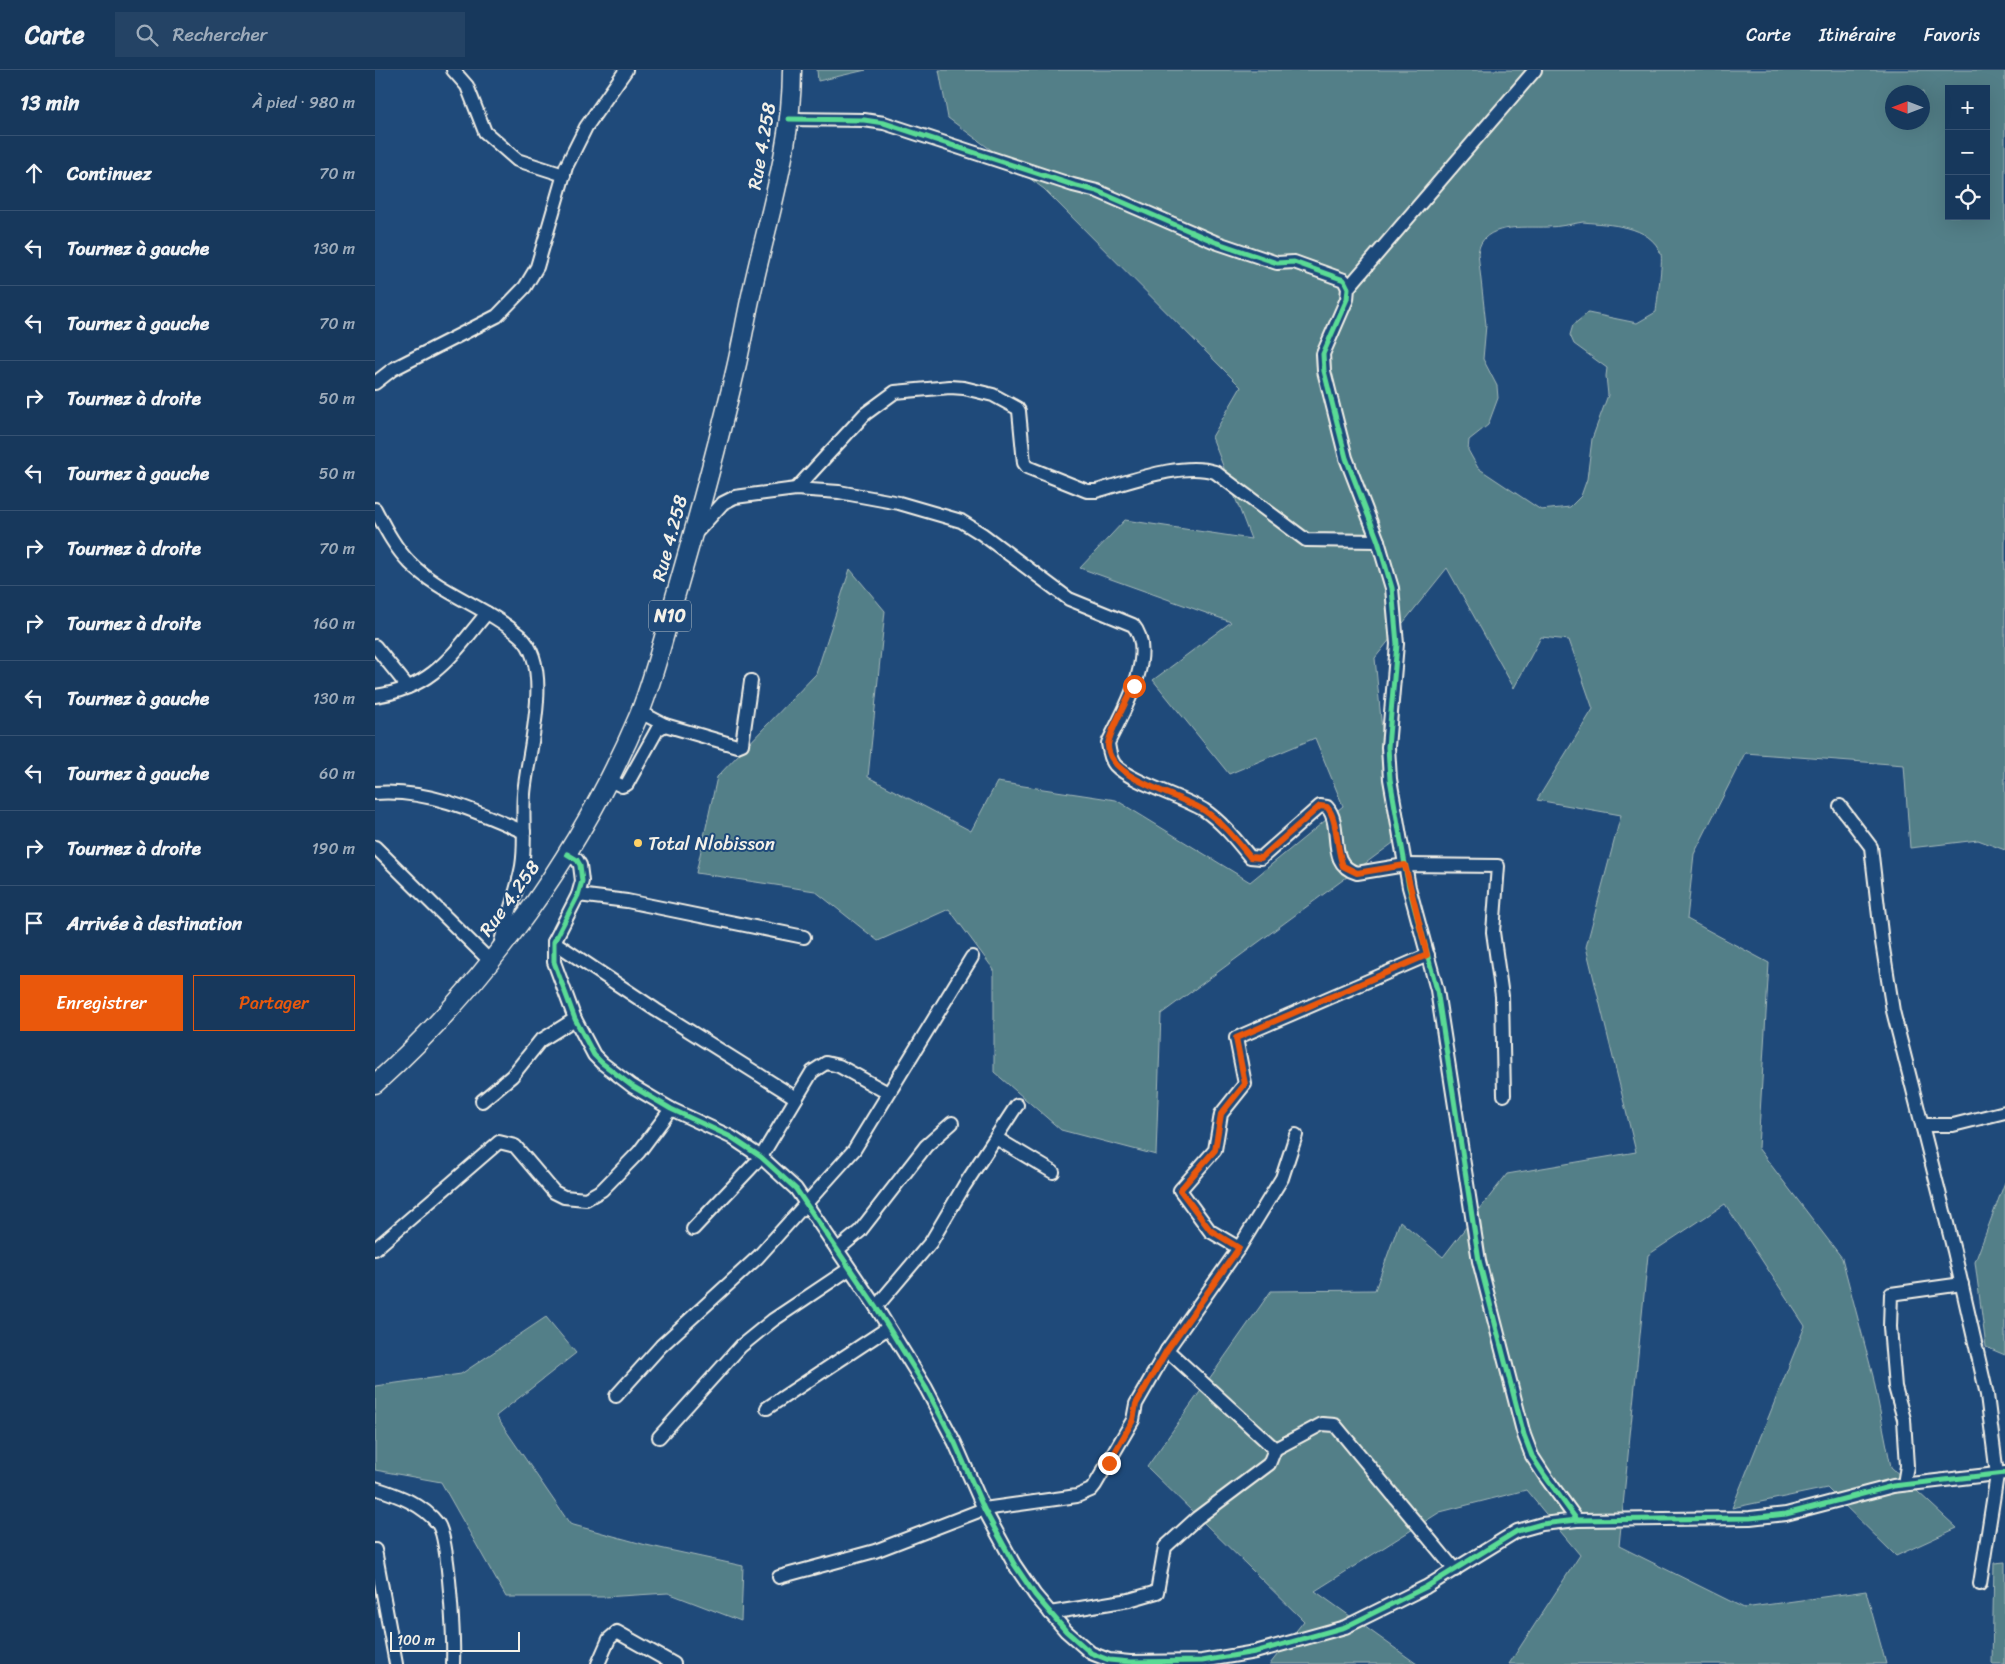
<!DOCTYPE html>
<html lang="fr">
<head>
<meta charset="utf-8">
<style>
	:root { --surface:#17385c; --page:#244365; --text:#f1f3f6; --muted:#9eacbb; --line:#365272; --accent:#ea580c }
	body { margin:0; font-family:Sriracha,sans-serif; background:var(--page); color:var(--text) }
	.controls { position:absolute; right:15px; top:15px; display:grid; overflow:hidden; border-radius:0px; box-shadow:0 5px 20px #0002 }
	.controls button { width:45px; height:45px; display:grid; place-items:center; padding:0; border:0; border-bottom:1px solid var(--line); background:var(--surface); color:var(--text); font:25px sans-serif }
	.compass { position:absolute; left:1510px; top:15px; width:45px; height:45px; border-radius:50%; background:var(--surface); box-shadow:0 5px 20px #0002; rotate:270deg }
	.scale { position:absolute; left:15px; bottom:12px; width:130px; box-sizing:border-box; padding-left:5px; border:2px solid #f4f1e8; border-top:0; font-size:14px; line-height:18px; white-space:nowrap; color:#f4f1e8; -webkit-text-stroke:4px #1f4a7a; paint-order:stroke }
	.stop { position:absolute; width:15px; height:15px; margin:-11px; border:4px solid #ea580c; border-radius:50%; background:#fff }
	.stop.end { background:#ea580c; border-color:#fff; box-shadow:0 1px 5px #0008 }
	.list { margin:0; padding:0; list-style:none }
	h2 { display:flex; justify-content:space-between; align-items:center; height:65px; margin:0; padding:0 20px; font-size:21px }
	h2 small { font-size:16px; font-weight:400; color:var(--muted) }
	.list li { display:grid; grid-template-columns:32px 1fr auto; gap:15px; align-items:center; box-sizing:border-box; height:75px; padding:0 20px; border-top:1px solid var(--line) }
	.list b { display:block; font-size:19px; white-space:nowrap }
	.list em { font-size:16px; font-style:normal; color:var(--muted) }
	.actions { display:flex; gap:10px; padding:15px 20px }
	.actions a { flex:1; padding:11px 0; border:1px solid var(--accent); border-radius:0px; text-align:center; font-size:18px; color:var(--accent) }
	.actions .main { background:var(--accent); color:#fff }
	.icon { flex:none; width:28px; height:28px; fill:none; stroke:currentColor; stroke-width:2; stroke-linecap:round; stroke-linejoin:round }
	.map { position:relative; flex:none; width:1630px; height:1594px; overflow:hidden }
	header { display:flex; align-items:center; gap:30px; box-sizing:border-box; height:70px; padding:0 25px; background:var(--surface); border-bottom:1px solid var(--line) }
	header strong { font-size:24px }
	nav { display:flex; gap:28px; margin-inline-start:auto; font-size:18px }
	.search { width:350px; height:45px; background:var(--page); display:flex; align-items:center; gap:12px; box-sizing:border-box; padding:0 18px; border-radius:0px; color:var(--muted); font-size:19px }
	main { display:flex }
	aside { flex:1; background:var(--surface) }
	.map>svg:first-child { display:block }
	.green { fill:#537f88; stroke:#a4b8b8; fill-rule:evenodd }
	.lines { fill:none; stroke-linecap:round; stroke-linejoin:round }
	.minor-casing { stroke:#f4f1e8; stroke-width:16 }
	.highway-casing { stroke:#f4f1e8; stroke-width:21 }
	.minor { stroke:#1f4a7a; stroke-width:12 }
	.highway { stroke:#1f4a7a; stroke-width:18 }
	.cycleway-casing { stroke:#1f4a7a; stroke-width:8 }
	.cycleway { stroke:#5adb95; stroke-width:5 }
	.route { stroke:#ea580c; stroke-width:6 }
	.poi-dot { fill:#ffd166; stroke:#1f4a7a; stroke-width:2 }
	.labels { text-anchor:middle; stroke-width:4; stroke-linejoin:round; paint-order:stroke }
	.shield { fill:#1f4a7a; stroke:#b4bfc7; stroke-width:1 }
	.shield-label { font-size:18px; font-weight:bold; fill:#f4f1e8 }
	.street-label { font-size:19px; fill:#f4f1e8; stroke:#1f4a7a }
	.poi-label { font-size:19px; fill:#f4f1e8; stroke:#1f4a7a; text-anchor:start }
</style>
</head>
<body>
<header>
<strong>Carte</strong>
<div class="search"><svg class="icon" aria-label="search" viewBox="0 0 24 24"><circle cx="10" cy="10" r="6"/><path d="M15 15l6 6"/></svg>Rechercher</div>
<nav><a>Carte</a><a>Itinéraire</a><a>Favoris</a></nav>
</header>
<main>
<aside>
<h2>13 min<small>À pied · 980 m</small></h2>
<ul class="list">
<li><svg class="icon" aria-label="ahead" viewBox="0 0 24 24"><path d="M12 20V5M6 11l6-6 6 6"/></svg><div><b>Continuez</b></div><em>70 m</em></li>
<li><svg class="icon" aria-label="left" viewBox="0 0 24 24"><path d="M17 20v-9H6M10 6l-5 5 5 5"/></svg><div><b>Tournez à gauche</b></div><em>130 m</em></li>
<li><svg class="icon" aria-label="left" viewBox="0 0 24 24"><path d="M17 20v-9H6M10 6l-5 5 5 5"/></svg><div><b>Tournez à gauche</b></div><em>70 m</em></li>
<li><svg class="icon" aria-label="right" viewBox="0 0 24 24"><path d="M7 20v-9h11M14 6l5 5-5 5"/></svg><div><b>Tournez à droite</b></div><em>50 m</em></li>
<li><svg class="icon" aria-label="left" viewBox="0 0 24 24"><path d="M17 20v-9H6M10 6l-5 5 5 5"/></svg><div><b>Tournez à gauche</b></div><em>50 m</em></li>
<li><svg class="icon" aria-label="right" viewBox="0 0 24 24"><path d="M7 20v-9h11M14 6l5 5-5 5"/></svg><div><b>Tournez à droite</b></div><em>70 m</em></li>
<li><svg class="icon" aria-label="right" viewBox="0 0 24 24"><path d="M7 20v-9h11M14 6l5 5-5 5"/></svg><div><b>Tournez à droite</b></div><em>160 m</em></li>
<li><svg class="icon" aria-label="left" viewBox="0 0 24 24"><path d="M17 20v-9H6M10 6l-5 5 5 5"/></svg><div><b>Tournez à gauche</b></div><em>130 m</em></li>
<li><svg class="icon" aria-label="left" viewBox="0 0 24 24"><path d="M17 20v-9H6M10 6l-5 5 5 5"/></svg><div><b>Tournez à gauche</b></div><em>60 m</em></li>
<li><svg class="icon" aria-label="right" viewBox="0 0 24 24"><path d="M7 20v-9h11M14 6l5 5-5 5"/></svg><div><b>Tournez à droite</b></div><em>190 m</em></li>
<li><svg class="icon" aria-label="arrive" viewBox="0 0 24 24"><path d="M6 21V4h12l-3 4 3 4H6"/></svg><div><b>Arrivée à destination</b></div></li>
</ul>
<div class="actions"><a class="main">Enregistrer</a><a>Partager</a></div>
</aside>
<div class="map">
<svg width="1630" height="1594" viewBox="0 0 1630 1594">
	<rect width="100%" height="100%" fill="#1f4a7a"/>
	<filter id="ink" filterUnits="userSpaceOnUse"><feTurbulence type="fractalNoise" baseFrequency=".02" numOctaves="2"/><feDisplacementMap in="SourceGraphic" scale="10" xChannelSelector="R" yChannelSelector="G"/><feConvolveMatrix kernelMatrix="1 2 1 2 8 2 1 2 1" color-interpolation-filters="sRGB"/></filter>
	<g filter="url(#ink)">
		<g class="green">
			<path d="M442,0H491L443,11Z"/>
			<path d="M564,0H1630V780L1603,770L1535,778L1529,695L1370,683L1319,784L1312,849L1394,893L1383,1078L1467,1188L1498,1306L1516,1397L1582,1458L1521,1486L1452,1418L1357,1438L1430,1256L1350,1134L1273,1185L1244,1476L1369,1538L1491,1521L1511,1594H1134L1205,1485L1151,1420L1065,1442L940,1521L1042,1594H895L929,1551L772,1397L896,1221L1000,1220L1025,1151L1068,1187L1132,1104L1261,1082L1211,877L1246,745L1162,730L1218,639L1194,570L1166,567L1139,618L1072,498L1000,588L1018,773L786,944L781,1085L686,1060L619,1002V900L574,839L503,871L440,821L321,803L342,707L441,604L475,499L510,541L493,707L596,761L622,712L741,730L875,812L968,736L940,668L854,704L778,610L856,552L705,498L750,450L876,469L837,367L866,317L669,119L573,48ZM1574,19H1611V146H1574ZM1518,22H1548V52H1518ZM1208,152C1234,155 1275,154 1286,184C1288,192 1282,231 1281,242L1262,253L1213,243L1198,255L1195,265L1199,274L1232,298L1231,306L1233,325L1217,369L1212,409L1206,426L1195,437L1166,440L1103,398L1093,380L1094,370L1113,355L1123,328L1122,316L1108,289L1111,255L1103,183C1107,152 1149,158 1173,157C1184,157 1196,154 1208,152Z"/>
			<path d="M1630,1112V1285L1611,1277L1600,1192Z"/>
			<path d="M171,1247L201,1283L121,1346L195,1454L271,1475L368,1496L366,1551L293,1523L229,1527H131L66,1412L0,1400V1316L86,1304Z"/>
			<path d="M1630,1492V1594H1617L1619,1493Z"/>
		</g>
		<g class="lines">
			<g class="minor-casing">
				<g id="minor">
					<path d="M78,0L92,16L110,62L142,90L189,105"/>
					<path d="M414,49L489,50L509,53L698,115L722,121L840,172L902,193L919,192L969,210L973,218L972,229L948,284L949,301L971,388L1003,471L1017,518L1022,574L1013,677L1015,709L1034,817L1062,920L1104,1191L1149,1365L1157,1386L1170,1406L1202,1450"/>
					<path d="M973,218L1160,0"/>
					<path d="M0,313L18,299L122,246L150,217L162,197L191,97L211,57L251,0"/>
					<path d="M421,419L490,344L520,322L575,317L589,318L618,325L642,338L644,341L649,393L652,397L712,421H721C754,412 807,391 840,402L931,470L1003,471"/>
					<path d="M0,439C10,458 20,478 35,493C66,524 112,537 145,566C180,597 152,683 149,724C147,747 151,772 147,796C142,823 131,849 125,876"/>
					<path d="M320,464L348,433L360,427L421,419L464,422L524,433L586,451L607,464L694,529L758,555C783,584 747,644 733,673C734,680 735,689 740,695C757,713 806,726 829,740C847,752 861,770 875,787L886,788L945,736L952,737C969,756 950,794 982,803L1030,795L1123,796L1118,862L1127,926L1129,1025"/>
					<path d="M0,576L33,617"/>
					<path d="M0,626C58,618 77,585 112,543"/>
					<path d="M265,642L290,655"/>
					<path d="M234,710L247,716L252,714L282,660L290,655L362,676L367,674L376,611"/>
					<path d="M0,723C53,719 101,741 149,762"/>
					<path d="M1465,736L1496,777L1507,872L1518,941L1579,1181L1612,1325L1622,1405L1605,1514"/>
					<path d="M0,777L115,891"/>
					<path d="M192,784L202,790L205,795L207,811L203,825L179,872V892L200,949L219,985L227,993L257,1016L296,1039L356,1067L386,1087L421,1119L501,1237L551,1318L580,1373L609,1439L639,1494L660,1525L691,1561L716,1583L734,1590L755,1592L827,1591L880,1582L970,1557L1051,1517L1142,1461L1167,1454L1202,1450L1375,1448L1411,1444L1518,1416L1630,1403"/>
					<path d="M203,825L252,831L429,867"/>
					<path d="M179,872L281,940L421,1028"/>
					<path d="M107,1031L137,1006L165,971L200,949"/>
					<path d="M1549,1055H1578L1630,1042"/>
					<path d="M921,1065L907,1108L864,1178L792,1280L900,1379L947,1354L960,1355L1080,1500"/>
					<path d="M621,1068L678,1102"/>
					<path d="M318,1159L386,1087L437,1002L451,993L464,996L513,1023"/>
					<path d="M864,1178L835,1161L805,1120L840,1080L846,1044L870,1014L861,968L1053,885"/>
					<path d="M0,1179L124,1072L140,1076L179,1122L189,1127L211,1129L227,1120L264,1082L296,1039"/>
					<path d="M462,1180L485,1161L551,1076L577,1053"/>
					<path d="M501,1237L556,1172L589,1116L642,1035"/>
					<path d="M241,1326L286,1276L383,1187L479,1080L597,887"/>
					<path d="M392,1338L513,1258"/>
					<path d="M284,1367L366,1276L398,1250L474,1199"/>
					<path d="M1529,1414L1532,1396L1529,1349L1520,1317L1515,1257L1516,1224L1587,1214"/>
					<path d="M0,1418C22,1425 48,1434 63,1454C74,1469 79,1571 78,1594"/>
					<path d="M0,1480L21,1594"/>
					<path d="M404,1507L500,1481L609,1439L702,1426L716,1420L720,1415L758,1350L761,1334L792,1280"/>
					<path d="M675,1543L754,1530L782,1522L790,1477L822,1448L894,1394L900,1379"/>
					<path d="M223,1594L234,1569L242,1562L299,1594"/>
				</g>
			</g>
			<g class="highway-casing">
				<path id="highway" d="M0,1014C112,913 205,784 264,645C279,608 289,566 300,527C322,451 343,375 361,298C367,273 371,247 377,221C393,148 417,76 417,0"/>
			</g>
			<use href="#minor" class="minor"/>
			<use href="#highway" class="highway"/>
			<g class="cycleway-casing">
				<g id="cycleway">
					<path d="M414,49L489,50L509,53L698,115L722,121L840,172L902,193L919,192L969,210L973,218L972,229L948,284L949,301L971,388L1003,471L1017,518L1022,574L1013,677L1015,709L1034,817L1062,920L1104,1191L1149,1365L1157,1386L1170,1406L1202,1450"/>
					<path d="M192,784L202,790L205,795L207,811L203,825L179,872V892L200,949L219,985L227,993L257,1016L296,1039L356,1067L386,1087L421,1119L501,1237L551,1318L580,1373L609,1439L639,1494L660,1525L691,1561L716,1583L734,1590L755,1592L827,1591L880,1582L970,1557L1051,1517L1142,1461L1167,1454L1202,1450L1375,1448L1411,1444L1518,1416L1630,1403"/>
				</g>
			</g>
			<use href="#cycleway" class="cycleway"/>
		</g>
	</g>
	<g class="lines" filter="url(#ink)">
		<path class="route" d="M734,1393L758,1350L761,1334L792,1280L864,1178L835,1160L805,1120L840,1080L846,1044L870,1014L861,968L1052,885L1030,795L982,803L968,796C961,779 963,749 952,737L945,736L886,788L875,787C861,770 848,753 830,741C806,725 732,709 733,675C734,663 753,628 759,616"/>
	</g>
	<circle class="poi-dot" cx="263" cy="773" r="5"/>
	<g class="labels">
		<rect class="shield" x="274" y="530.5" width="42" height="31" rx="4"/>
		<g class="shield-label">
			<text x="295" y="552">N10</text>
		</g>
		<g class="street-label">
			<text transform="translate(386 76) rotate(-80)" y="7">Rue 4.258</text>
			<text transform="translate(294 468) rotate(-75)" y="7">Rue 4.258</text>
			<text transform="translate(134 828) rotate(-54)" y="7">Rue 4.258</text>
		</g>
		<g class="poi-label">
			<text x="273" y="780">Total Nlobisson</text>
		</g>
	</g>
</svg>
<div class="controls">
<button>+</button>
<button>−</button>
<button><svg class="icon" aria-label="locate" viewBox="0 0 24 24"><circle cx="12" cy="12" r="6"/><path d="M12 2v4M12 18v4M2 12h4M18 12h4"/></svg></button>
</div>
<svg class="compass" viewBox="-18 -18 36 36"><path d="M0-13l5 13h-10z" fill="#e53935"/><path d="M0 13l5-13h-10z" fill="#9eacbb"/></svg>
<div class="scale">100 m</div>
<div class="stop" style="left:759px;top:616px"></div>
<div class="stop end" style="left:734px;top:1393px"></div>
</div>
</main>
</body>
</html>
